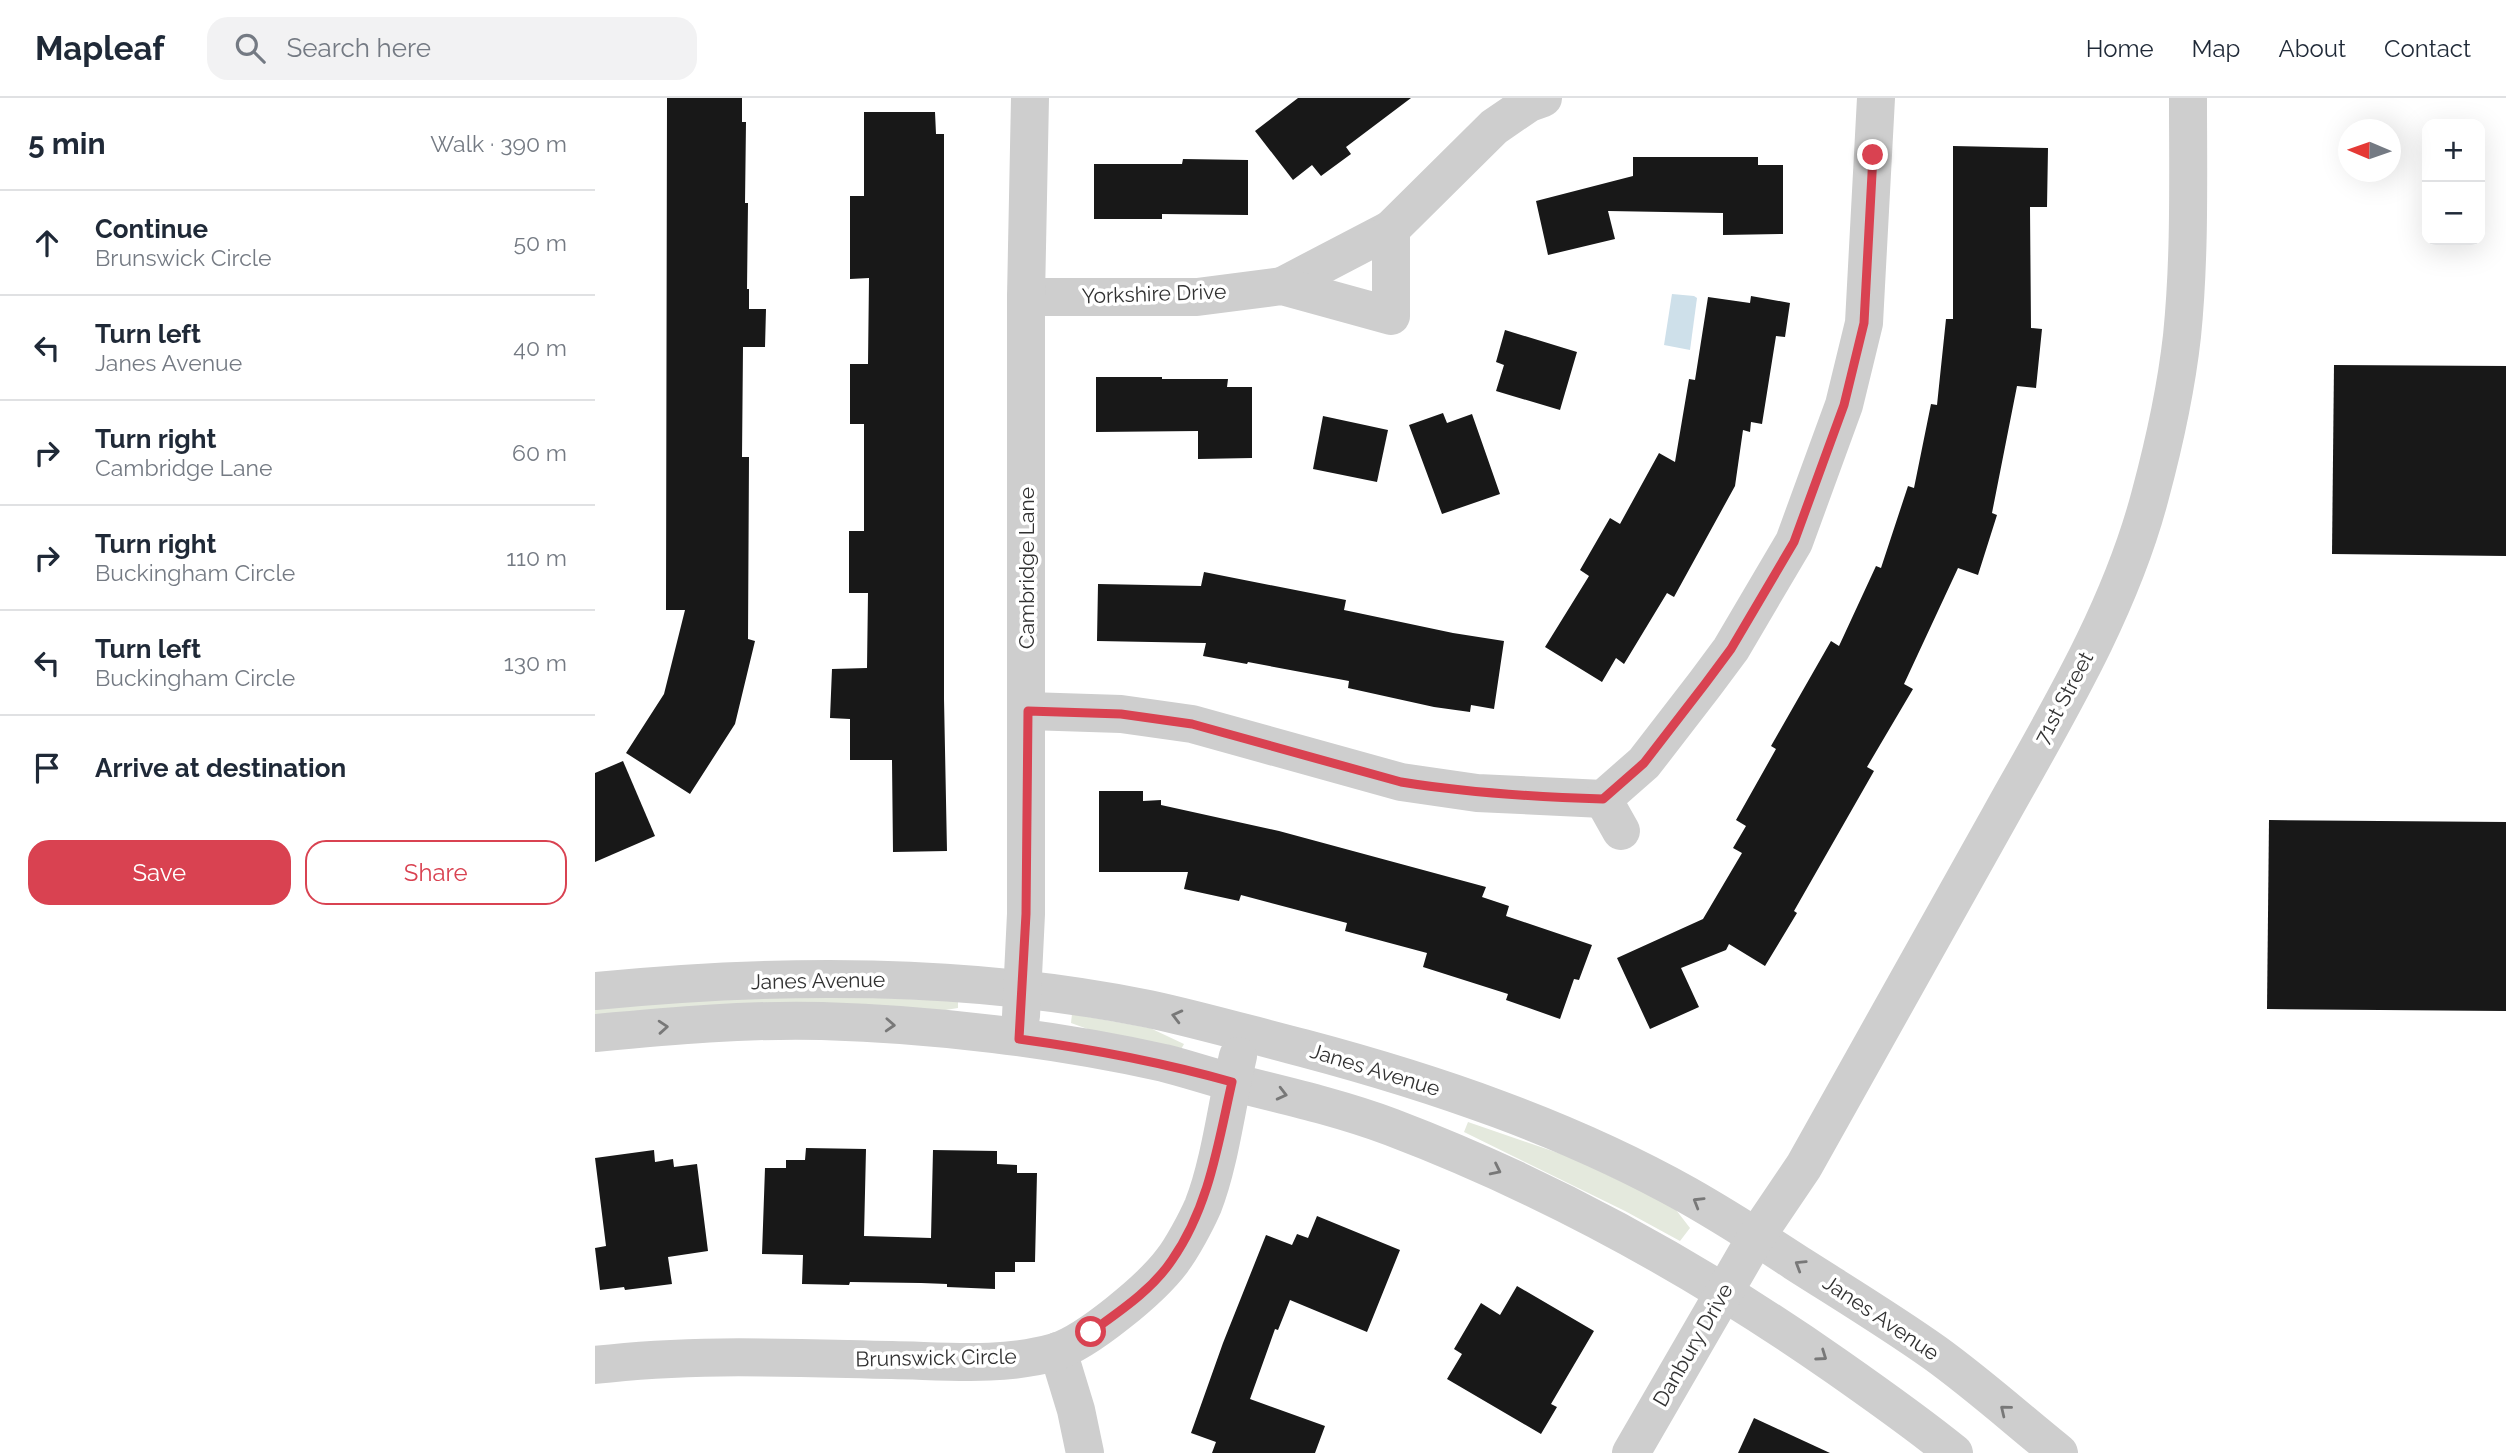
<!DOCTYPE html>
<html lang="en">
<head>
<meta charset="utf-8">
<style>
	:root { --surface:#fff; --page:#f2f2f3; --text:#1f2937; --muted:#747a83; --line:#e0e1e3; --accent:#d94251 }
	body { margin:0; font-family:Raleway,sans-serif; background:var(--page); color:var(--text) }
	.controls { position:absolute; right:21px; top:21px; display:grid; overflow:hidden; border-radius:14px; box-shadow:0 7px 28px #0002 }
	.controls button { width:63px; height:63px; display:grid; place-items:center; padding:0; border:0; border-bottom:2px solid var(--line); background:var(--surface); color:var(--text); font:35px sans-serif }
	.compass { position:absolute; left:1743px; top:21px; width:63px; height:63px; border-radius:50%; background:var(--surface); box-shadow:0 7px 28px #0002; rotate:272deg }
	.stop { position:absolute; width:21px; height:21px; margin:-16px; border:5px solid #d94251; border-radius:50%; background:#fff }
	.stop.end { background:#d94251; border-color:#fff; box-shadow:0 2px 7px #0008 }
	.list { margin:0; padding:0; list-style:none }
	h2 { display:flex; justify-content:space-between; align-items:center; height:91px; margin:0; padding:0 28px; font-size:30px }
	h2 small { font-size:23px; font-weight:400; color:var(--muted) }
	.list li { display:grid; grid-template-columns:46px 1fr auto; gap:21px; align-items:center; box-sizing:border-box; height:105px; padding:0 28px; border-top:2px solid var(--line) }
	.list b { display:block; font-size:26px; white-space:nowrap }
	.list p { margin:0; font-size:23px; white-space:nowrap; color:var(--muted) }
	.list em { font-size:23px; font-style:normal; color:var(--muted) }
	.actions { display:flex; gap:14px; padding:21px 28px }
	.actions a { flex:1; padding:16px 0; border:2px solid var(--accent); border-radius:21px; text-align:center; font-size:24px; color:var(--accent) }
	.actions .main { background:var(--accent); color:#fff }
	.icon { flex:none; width:38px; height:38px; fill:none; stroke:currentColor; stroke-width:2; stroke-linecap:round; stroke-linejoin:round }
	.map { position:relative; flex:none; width:1911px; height:1355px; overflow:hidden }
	header { display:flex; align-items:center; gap:42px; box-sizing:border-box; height:98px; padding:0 35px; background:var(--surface); border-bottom:2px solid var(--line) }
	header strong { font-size:33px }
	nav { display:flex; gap:38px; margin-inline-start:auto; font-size:24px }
	.search { width:490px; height:63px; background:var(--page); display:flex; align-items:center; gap:18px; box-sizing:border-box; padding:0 24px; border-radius:21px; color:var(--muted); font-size:26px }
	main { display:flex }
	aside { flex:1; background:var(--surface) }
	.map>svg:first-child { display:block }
	.green { fill:#e4e9dd }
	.water { fill:#cee0ea }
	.building { fill:#181818 }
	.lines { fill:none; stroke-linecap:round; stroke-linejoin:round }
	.minor { stroke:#cecece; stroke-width:38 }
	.oneway { stroke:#787878 }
	.route { stroke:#d94251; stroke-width:9 }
	.labels { text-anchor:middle; stroke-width:7; stroke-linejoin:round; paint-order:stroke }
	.street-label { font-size:21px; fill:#313131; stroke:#fff }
</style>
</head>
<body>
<header>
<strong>Mapleaf</strong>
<div class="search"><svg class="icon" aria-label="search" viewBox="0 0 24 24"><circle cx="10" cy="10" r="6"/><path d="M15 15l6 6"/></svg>Search here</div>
<nav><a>Home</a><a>Map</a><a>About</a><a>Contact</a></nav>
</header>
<main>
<aside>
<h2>5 min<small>Walk · 390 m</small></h2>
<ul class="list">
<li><svg class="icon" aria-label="ahead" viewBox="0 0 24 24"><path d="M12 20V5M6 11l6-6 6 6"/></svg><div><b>Continue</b><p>Brunswick Circle</p></div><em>50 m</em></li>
<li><svg class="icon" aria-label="left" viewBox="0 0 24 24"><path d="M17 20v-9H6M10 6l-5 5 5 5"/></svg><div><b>Turn left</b><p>Janes Avenue</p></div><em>40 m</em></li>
<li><svg class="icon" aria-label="right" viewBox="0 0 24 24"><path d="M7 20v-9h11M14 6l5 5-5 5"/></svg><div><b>Turn right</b><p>Cambridge Lane</p></div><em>60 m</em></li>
<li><svg class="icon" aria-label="right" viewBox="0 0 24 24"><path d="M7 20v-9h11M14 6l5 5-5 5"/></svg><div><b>Turn right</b><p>Buckingham Circle</p></div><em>110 m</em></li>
<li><svg class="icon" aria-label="left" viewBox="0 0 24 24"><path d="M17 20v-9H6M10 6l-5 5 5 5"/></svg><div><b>Turn left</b><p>Buckingham Circle</p></div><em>130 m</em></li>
<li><svg class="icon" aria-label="arrive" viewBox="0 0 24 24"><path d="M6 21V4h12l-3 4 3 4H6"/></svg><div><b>Arrive at destination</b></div></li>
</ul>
<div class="actions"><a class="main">Save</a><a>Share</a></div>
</aside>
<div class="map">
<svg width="1911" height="1355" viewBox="0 0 1911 1355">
	<rect width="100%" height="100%" fill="#fff"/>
	<g class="green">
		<path d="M237,898L363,903V910L338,914L0,923V909L72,903Z"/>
		<path d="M477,916L555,930L589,946L585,953L501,934L476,925Z"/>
		<path d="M873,1024L975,1059L1078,1108L1095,1130L1085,1143L1030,1113L869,1034Z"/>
	</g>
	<path class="water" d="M1077,196L1099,198L1102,200L1095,252L1069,247Z"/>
	<g class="building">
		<path d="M72,0H147V24H151L150,105H153L152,191H154V211H171L170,249H148L147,359H154L153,541L160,543L140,626L95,696L31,655L69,596L90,512H71Z"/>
		<path d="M703,0H816L751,49L756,56L726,78L717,67L698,82L660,33Z"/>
		<path d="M269,14H340L341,36H349V601L352,753L298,754L297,662H255V621L235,620L237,571L272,570L273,495H254V433H269V326H255V266H273L274,180L255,181V98H269Z"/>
		<path d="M1358,48L1453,50L1452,109H1435L1436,230L1447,231L1441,290L1422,288L1397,415L1402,417L1383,477L1363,470L1309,586L1318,591L1272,669L1279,673L1199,813L1202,815L1170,868L1134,846L1131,852L1086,870L1104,909L1055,931L1022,860L1108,821L1147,755L1138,750L1151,728L1141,722L1181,651L1176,648L1236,543L1244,548L1281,468L1286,470L1313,388L1319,390L1336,306L1342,307L1351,221H1358Z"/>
		<path d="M1038,59H1163V67H1188V136L1128,137V115L1013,113L1020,141L953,157L941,103L1038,78Z"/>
		<path d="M588,61L653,62V117L567,116V121H499V66H587Z"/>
		<path d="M1156,198L1195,205L1190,239L1181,238L1167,326L1156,324L1155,334L1148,332L1140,388L1079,499L1072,495L1029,566L1021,560L1007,584L950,549L994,478L985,472L1015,420L1025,426L1064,355L1080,364L1094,281L1100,282L1113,199L1155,205Z"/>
		<path d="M910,232L982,254L965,312L901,293L909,267L901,264Z"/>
		<path d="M1739,267L1911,268V458L1737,456Z"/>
		<path d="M501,279H567V281H633L632,289H657V360L603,361V333L501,334Z"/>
		<path d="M848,315L852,325L877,316L905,396L847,416L814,327Z"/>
		<path d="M728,318L793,332L782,384L718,371Z"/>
		<path d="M609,474L751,502L749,512L858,535L909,543L899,611L876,607L875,614L839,609L753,590L754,583L653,564L652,566L608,558L611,545L502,543L503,486L606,488Z"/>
		<path d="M28,663L60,738L0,764V675Z"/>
		<path d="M504,693H548V703L566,702V707L684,733L891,789L887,799L914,808L911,818L997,847L984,882L979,881L965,921L911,902L913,896L828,869L832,855L750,833L752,825L646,797L644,803L589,791L593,774H504Z"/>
		<path d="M1674,722L1911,724V913L1672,911Z"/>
		<path d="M211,1050L271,1051L269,1138L336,1140L338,1052L402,1053V1066L422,1067V1075H442L440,1164H420V1174H400V1191L352,1189V1186L326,1185L255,1184L254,1187L207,1186L208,1157L167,1156L170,1070H191V1062H210Z"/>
		<path d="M59,1052L60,1064L78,1061L79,1069L102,1066L113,1153L73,1159L77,1186L30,1192L29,1189L5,1192L0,1150L11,1148L0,1060Z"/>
		<path d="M722,1118L805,1152L772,1234L695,1202L683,1232L680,1231L655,1301L730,1328L720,1355H617L621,1344L596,1335L628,1245L671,1137L697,1147L702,1136L713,1140Z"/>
		<path d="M922,1188L999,1233L956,1306L962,1309L946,1336L852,1281L867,1256L859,1251L886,1205L905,1217Z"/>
		<path d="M1159,1320L1235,1355H1143Z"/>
	</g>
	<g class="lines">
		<g class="minor">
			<path d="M687,188L796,131"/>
			<path d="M431,199H602L687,188L796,218V131L899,29L934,5L948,0"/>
			<path d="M433,613L526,616L597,626L806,684L882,695L1008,701L1049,665L1110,586L1136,551L1199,444L1249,307L1269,225L1281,0"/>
			<path d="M1008,701L1026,733"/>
			<path d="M0,893C184,875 372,874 554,911C605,922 657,937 708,950C840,985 972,1030 1092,1097C1129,1118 1165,1141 1200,1164C1247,1194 1295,1223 1340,1255C1383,1286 1423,1322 1464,1355"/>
			<path d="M426,918L431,816V199L435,0"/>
			<path d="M0,935C75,928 152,921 227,923C338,926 461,941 569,965C593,971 616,979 640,985C692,998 745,1010 796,1029C954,1089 1102,1171 1241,1268C1281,1296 1321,1324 1359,1355"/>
			<path d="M463,1253L481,1312L490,1355"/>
			<path d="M0,1267C99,1255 198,1260 297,1262C351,1263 407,1269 460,1254C492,1244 556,1191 577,1163C587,1150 601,1124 608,1108C625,1065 632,1005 643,958"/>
			<path d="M1036,1355L1161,1139L1209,1068C1274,951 1339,834 1405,718C1462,616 1525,512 1555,398C1569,346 1581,292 1587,238C1595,159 1593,79 1593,0"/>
		</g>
	</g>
	<defs><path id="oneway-chevron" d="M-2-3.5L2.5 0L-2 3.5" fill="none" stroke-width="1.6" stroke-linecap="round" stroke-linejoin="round" transform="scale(1.75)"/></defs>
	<g class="oneway">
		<use href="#oneway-chevron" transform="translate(582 918) rotate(-166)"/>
		<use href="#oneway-chevron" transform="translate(295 927) rotate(3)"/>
		<use href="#oneway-chevron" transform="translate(68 929) rotate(-4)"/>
		<use href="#oneway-chevron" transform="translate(687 996) rotate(14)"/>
		<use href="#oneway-chevron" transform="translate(901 1072) rotate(26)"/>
		<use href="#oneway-chevron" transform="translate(1103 1104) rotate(-149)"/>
		<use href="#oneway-chevron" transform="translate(1205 1167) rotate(-148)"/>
		<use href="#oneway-chevron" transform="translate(1227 1258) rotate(35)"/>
		<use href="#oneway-chevron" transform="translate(1410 1312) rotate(-141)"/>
	</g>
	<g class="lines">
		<path class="route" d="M496,1234C525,1213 557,1192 577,1162C614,1109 623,1046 637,984C566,964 497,951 424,941L431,816L433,613L526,616L597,626L806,684C874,695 939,699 1008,701L1049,665L1110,586L1136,551L1199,444L1249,307L1269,225L1278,57"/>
	</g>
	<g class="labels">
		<g class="street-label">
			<text transform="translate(559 196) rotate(-2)" y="7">Yorkshire Drive</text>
			<text transform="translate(432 470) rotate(-90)" y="7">Cambridge Lane</text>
			<text transform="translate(1469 600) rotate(-62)" y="7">71st Street</text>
			<text transform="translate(223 883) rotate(-1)" y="7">Janes Avenue</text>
			<text transform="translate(780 972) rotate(17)" y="7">Janes Avenue</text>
			<text transform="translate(1286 1220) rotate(34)" y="7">Janes Avenue</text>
			<text transform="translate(1098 1247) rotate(-60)" y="7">Danbury Drive</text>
			<text transform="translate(341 1260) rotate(-1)" y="7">Brunswick Circle</text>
		</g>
	</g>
</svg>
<div class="controls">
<button>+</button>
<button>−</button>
</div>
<svg class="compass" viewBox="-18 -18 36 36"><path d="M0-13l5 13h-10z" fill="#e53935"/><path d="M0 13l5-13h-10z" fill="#747a83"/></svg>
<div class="stop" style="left:496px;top:1234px"></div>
<div class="stop end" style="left:1278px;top:57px"></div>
</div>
</main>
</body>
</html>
